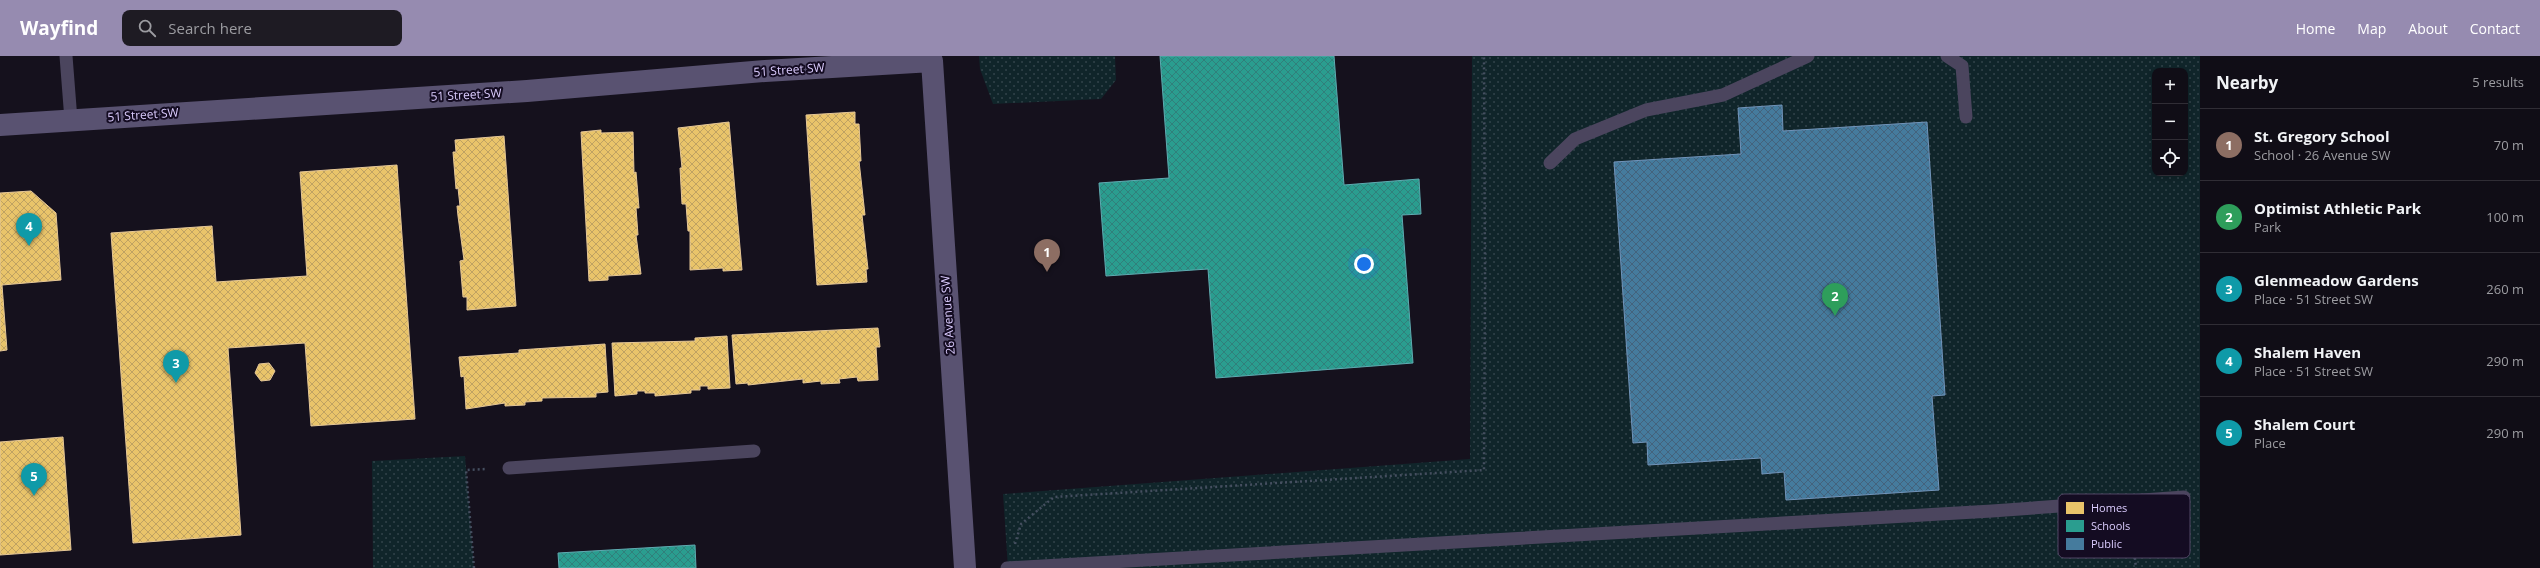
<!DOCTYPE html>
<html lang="en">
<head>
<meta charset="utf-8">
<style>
	:root { --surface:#100d16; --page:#1e1b23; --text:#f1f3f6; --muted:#9c9ca1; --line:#302d35; --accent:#968bb0 }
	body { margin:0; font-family:"Open Sans",sans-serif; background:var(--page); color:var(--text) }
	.controls { position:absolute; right:12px; top:12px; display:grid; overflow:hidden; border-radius:8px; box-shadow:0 2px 6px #0003 }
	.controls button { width:36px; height:36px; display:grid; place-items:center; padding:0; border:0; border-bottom:1px solid var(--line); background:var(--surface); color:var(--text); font:20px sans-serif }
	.you { position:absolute; left:1364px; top:208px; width:14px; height:14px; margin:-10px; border:3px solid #fff; border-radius:50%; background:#1a73e8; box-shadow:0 0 0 6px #1a73e833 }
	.badge { display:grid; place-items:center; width:26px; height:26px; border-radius:50%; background:var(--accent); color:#fff; font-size:13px; font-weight:700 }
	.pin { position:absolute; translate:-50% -33px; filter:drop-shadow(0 1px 2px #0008) }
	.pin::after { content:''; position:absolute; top:21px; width:14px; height:12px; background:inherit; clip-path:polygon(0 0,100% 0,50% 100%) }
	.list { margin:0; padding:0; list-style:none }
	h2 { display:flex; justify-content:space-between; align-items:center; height:52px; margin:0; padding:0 16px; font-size:17px }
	h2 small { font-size:13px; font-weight:400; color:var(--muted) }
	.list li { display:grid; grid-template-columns:26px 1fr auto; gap:12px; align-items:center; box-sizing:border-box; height:72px; padding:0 16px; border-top:1px solid var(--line) }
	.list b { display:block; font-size:15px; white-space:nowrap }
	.list p { margin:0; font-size:13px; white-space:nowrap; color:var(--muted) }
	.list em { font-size:13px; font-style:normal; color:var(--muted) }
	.icon { flex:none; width:22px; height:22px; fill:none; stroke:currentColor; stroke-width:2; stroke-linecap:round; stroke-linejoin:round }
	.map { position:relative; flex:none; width:2200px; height:512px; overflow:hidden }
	header { display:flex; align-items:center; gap:24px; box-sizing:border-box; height:56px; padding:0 20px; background:var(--accent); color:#fff }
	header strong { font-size:19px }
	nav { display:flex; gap:22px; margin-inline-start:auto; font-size:14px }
	.search { width:280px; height:36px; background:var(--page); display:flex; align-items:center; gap:10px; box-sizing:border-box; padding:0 14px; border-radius:8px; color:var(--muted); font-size:15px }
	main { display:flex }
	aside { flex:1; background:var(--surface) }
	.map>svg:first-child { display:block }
	.park { fill:url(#park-dots); fill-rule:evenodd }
	.homes { fill:url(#homes-cross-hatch); stroke:#e5c797 }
	.schools { fill:url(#schools-cross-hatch); stroke:#5fabb1 }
	.public { fill:url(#public-cross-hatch); stroke:#7294ba }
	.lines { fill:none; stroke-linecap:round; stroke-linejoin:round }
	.path { stroke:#454f60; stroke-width:2.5; stroke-dasharray:2 3; stroke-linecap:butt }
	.lane { stroke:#4b455e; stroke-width:13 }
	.secondary { stroke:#595271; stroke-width:22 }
	.labels { text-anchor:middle; stroke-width:4; stroke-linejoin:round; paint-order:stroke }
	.street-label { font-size:12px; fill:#dccdff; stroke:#140c22 }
	.key { fill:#140c22; stroke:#504664; stroke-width:1 }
	.key-label { font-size:11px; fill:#dccdff }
</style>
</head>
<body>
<header>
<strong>Wayfind</strong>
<div class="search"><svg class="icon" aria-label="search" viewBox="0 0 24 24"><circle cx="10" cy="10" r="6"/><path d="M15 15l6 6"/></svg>Search here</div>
<nav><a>Home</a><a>Map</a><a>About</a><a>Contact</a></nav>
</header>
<main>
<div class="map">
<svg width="2200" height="512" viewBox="0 0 2200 512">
	<defs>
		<pattern id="park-dots" width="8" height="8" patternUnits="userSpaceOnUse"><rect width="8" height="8" fill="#10252a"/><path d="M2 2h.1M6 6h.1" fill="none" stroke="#32434a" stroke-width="1.8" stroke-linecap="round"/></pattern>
		<pattern id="homes-cross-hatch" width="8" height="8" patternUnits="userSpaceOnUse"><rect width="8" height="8" fill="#e9c46a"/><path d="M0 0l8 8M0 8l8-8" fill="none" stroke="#bfa262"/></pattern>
		<pattern id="schools-cross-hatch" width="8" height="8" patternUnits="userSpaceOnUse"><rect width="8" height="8" fill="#2a9d8f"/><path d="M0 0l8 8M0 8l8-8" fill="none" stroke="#31807b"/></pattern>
		<pattern id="public-cross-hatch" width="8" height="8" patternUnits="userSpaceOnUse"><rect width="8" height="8" fill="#457b9d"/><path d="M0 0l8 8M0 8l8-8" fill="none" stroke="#44637d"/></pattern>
	</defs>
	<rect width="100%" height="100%" fill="#15111d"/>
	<g class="park">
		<path d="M979,0H1115L1116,24L1101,43L993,48L980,13Z"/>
		<path d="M1472,0H2200V512H1008L1003,438L1470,403ZM2155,15H2185V117H2155Z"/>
		<path d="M465,400L474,512H373L372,405Z"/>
	</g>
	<g class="homes">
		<path d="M855,56V68H859L861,105H859L865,159H862L868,213H866L867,226L817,229L806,59Z"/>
		<path d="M729,66L742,214L723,215V212L690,214V175H688L686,148H682L680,112H682L678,72Z"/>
		<path d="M601,74V77L633,76L634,117L636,116L639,152H636L638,179H636L641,218L608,220V224L589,225L581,76Z"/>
		<path d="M504,80L516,250L467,254V241H463L460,205L464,204L458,160L457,150H460L458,132L456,133L453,96H456L455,84Z"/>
		<path d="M397,109L415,363L311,370L305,287L228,292L241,479L133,487L111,177L212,170L216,226L307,220L300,116Z"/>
		<path d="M31,135L56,157L61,224L2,229L7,294L0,295V137Z"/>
		<path d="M878,272L880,291H876L878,324L858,325L857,321L839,323L840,327L821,328V325L803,327V323L748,329V327L736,328L732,279Z"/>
		<path d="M727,280L730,332L708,333V330H700V334H691V337L655,340V337H645V335H637V338L615,340L612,287L695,285V282Z"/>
		<path d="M605,288L608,336L596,337V341L542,342V345L525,346V349L505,350V347L466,353L464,320L461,321L459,301L519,297V294Z"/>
		<path d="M269,307L275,315L270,324L261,325L255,317L259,308Z"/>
		<path d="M63,381L71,494L0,499V386Z"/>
	</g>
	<g class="schools">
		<path d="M1160,0H1334L1344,129L1419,123L1421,158L1402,159L1413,307L1216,322L1208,213L1106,220L1099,127L1169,122Z"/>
		<path d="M695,489L696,512H559L558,497Z"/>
	</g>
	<path class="public" d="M1782,49L1783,75L1927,66L1945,339L1932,340L1939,434L1786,444L1784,416L1762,418L1761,402L1648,409L1647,386L1633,387L1614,106L1741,98L1738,52Z"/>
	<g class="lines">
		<g class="path">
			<path d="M2131,467L2136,512"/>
			<path d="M1015,488L1021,468L1054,441L1484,414L1485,225L1484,0"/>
			<path d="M474,512L466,414L486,413"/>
		</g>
		<g class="lane">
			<path d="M66,0L71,64"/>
			<path d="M1947,0L1962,10L1966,61"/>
			<path d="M1550,107L1575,83L1646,54L1723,39L1808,0"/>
			<path d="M509,412L754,395"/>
			<path d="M1007,512L1992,455L2184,441"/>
		</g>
		<path class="secondary" d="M0,69L527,35L765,15L932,5L965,512"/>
	</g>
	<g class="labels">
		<g class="street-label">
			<text transform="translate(789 14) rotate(-4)" y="4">51 Street SW</text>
			<text transform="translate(466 39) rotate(-3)" y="4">51 Street SW</text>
			<text transform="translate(143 59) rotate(-4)" y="4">51 Street SW</text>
			<text transform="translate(948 259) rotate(-94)" y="4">26 Avenue SW</text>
		</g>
	</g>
	<rect x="2058" y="438" width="132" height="64" rx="6" class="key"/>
	<rect x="2066" y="446" width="18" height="12" fill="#e9c46a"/>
	<rect x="2066" y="464" width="18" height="12" fill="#2a9d8f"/>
	<rect x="2066" y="482" width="18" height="12" fill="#457b9d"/>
	<g class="key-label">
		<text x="2091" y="456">Homes</text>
		<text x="2091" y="474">Schools</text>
		<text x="2091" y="492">Public</text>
	</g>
</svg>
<div class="controls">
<button>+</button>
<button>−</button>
<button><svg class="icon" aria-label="locate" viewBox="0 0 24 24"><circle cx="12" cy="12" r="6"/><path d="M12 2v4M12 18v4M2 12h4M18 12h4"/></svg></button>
</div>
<div class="you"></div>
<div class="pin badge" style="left:1047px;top:216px;background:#8d6e63">1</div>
<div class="pin badge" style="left:1835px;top:260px;background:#2e9e5b">2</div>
<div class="pin badge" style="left:176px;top:327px;background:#0f9aa8">3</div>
<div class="pin badge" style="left:29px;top:190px;background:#0f9aa8">4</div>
<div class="pin badge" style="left:34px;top:440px;background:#0f9aa8">5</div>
</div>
<aside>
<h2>Nearby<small>5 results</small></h2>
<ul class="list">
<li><span class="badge" style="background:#8d6e63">1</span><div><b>St. Gregory School</b><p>School · 26 Avenue SW</p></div><em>70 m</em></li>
<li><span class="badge" style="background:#2e9e5b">2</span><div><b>Optimist Athletic Park</b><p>Park</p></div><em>100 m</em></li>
<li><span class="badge" style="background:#0f9aa8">3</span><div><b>Glenmeadow Gardens</b><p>Place · 51 Street SW</p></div><em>260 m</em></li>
<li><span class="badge" style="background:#0f9aa8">4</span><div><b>Shalem Haven</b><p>Place · 51 Street SW</p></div><em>290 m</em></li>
<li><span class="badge" style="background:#0f9aa8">5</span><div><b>Shalem Court</b><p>Place</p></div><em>290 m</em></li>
</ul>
</aside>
</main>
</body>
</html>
